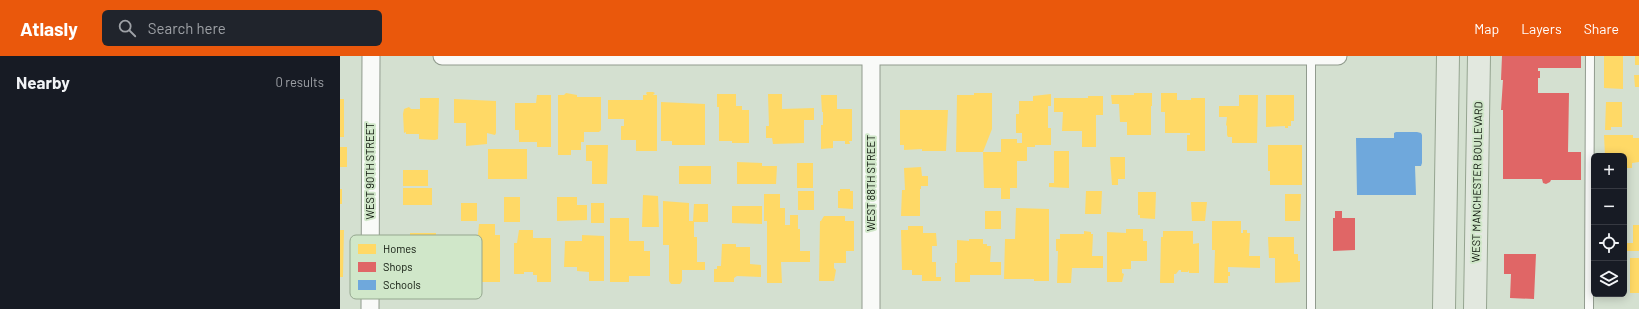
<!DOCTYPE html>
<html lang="en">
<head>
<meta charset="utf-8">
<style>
	:root { --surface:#171b24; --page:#20242c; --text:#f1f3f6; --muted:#9ea1a6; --line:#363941; --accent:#ea580c }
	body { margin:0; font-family:Barlow,sans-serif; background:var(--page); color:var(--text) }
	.controls { position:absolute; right:12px; bottom:12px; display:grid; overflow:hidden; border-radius:6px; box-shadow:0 2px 10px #0003 }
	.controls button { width:36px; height:36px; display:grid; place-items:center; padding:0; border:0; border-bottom:1px solid var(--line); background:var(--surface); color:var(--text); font:20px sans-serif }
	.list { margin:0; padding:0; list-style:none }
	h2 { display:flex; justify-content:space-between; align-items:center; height:52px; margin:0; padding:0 16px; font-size:17px }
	h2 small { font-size:13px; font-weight:400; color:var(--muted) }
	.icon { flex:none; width:22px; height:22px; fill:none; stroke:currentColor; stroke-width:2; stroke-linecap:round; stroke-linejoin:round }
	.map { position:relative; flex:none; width:1299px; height:253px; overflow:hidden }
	header { display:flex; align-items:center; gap:24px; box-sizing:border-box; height:56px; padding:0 20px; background:var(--accent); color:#fff }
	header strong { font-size:19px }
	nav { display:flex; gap:22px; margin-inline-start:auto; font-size:14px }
	.search { width:280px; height:36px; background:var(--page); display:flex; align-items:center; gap:10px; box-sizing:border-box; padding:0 14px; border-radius:6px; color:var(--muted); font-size:15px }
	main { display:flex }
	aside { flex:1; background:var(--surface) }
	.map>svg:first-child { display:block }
	.homes { fill:#ffd966 }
	.shops { fill:#e06666 }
	.schools { fill:#6fa8dc }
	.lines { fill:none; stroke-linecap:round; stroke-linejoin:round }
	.lane-casing { stroke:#919b8e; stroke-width:10 }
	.street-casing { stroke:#919b8e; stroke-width:19 }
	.primary-casing { stroke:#95a490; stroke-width:24 }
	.lane { stroke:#f9faf8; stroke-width:8 }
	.street { stroke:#f9faf8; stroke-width:17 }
	.primary { stroke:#e2e8df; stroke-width:22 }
	.labels { text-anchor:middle; stroke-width:4; stroke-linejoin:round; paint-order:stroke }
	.street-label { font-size:11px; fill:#0b1309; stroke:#d0e7c9 }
	.key { fill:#d0e7c9; stroke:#95a78f; stroke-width:1 }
	.key-label { font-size:11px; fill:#0b1309 }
</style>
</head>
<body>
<header>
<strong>Atlasly</strong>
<div class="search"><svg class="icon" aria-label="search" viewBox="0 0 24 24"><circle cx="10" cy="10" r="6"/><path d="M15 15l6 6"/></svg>Search here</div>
<nav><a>Map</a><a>Layers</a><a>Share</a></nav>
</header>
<main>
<aside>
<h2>Nearby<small>0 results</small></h2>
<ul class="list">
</ul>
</aside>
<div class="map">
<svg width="1299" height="253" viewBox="0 0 1299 253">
	<rect width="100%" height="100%" fill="#d4e0d0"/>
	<g class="homes">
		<path d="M1264,0H1283V33L1264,32Z"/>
		<rect x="1295" y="0" width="4" height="9"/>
		<path d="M1294,19H1299V31H1295Z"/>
		<path d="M307,36H313L315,37L313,39H317V95H296V84H281V70H284V63H268V44H303V39H307L306,37Z"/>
		<path d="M226,37L237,39V41H261V74L259,76H244V86H241V94H231V99H218V39H224Z"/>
		<path d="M634,37H652V73L643,96H661V83H677V87H682V77H676V58H679V45H693V40L711,38V50H708V72H711V89H695V91H687V105H677V132H670V143H661V132H644L643,96H616L617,39H634Z"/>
		<path d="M794,37H812V50H811V79H787V66H780L779,48H772L771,39H794Z"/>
		<path d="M821,37H837V44H851V42H865V95H847V79H850V77H825V56H821Z"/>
		<path d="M377,38H396V50H402V54H409V87H392V85H379V51H377Z"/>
		<path d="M428,38H442V53L474,52V64H464V87L433,88L432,82H426V70H429Z"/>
		<path d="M197,39H211V91H197V86H179V74H175V47H196Z"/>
		<path d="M481,39H497V53H512V85H509L510,88H505V85H493V92L481,93V69H483V56H482Z"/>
		<path d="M899,39H918L917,87H892V78V81H888L887,79V70L886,69L887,61H879V50H899Z"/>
		<path d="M926,39H954V65H951V70H948V72H945V70L926,71Z"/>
		<path d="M748,40H763V59H756V91H742V75H722L723,56H714V42H748Z"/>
		<path d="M80,42H99L98,83L95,84L79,83V78H66V76L64,77L63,58L64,53L69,51L71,53H80Z"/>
		<rect x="0" y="43" width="4" height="38"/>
		<path d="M114,43L156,45V77L155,79L147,77V88L126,90V67H114Z"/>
		<path d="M321,46L365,48V89H332V85H321Z"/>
		<path d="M1266,46H1282V71H1271V74H1265Z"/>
		<path d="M560,54H608L606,95H582V93L564,94V89H560Z"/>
		<path d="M1264,79H1293V82H1299V106L1292,107V112H1284V100H1265Z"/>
		<path d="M246,89H268L267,128H252V105H246Z"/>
		<path d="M928,89H962V129H930V115H928Z"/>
		<rect x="0" y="91" width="7" height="20"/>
		<rect x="148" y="93" width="39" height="30"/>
		<path d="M714,95H729V132L709,131V127H714Z"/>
		<path d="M770,101H785V123H778V129H772Z"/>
		<path d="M397,106L422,107V110H437L436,128H397Z"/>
		<rect x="457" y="107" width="16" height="25"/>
		<rect x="339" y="110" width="32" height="18"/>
		<path d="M581,111L582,120H588V130H581V133H580V160H561L562,134H565L564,112Z"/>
		<rect x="63" y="114" width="25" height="16"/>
		<rect x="63" y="132" width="29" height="17"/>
		<rect x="0" y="133" width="2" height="15"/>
		<path d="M500,133H510V135H513V153L498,152V135H500Z"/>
		<rect x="458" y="135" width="16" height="19"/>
		<path d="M746,135H762L761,158H745Z"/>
		<path d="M798,136H816L815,163L800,162V159H798Z"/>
		<path d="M424,138H440V152H445V169H450V159H458V173H460V195H470V206H441L442,227H427V165H424Z"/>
		<path d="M945,138H961L960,165H945Z"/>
		<path d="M303,139L318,140L319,171H302Z"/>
		<rect x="164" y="141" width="16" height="25"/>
		<path d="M217,141H237V149H247V164L217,165Z"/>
		<path d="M323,145L349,147V165H353L354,148H368V166H354V181H357V206H365V214H342V225L340,228H331L329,225V189H323Z"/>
		<path d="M851,146H867L865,165H852Z"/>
		<rect x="121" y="147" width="16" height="18"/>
		<rect x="251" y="147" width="13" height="20"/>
		<path d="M392,150H422V168L392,167Z"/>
		<path d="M676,152L709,153V225H694V223H664L665,183H675Z"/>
		<rect x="645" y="155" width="16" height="18"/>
		<path d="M484,160H505V165H514V195H506V207H494V212L496,214L494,225H479L480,165H481Z"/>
		<path d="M270,162H289V185H304V195H310V220H289V226H270Z"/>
		<path d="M872,165H901V177H903V174H907V177H910L909,200H920V212L888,211V216H890V220H888V227H874L875,194H872Z"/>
		<path d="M139,168H155V179H160V226H141V214H135V208H129V179H138Z"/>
		<path d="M1293,169H1299V195H1284V173H1286V187H1293Z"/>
		<path d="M568,170H583V177H596L597,190H592V206H596V221H601V225H582V219H572V214H562L561,174H568Z"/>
		<path d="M786,173H803V185H807V205H791V213H782V217L784,218L782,226H767V176L786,177Z"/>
		<path d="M0,174H4L3,221H0Z"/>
		<path d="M179,174H193V182H211V226H197V219H193V216H184V218H174V187H177Z"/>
		<path d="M744,175L751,176V178H753L752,200H763V212H732L731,227H717L718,195H716V183H720V178H744Z"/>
		<path d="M823,175H853V188L859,187V217H849V214L848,216H841V214H839L836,218H834V227H820L821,181H823Z"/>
		<path d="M70,177H96L94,208H96V211H109V225H102V227H95V225H88V223H65L63,190H66V189L72,190V188H70Z"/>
		<path d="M242,179L264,180V225H249V216L237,215V211H224L225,185H242Z"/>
		<path d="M928,181H954V198H958V205H960V226L935,227V202H929Z"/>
		<path d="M629,183H643V188H647V190H651L650,206H661V219H630V226H615V207H617V184L629,185Z"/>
		<path d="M382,188H396V191H410V208L421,209V221L397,220L394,222V226H374V213H377V210H381Z"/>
		<rect x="1290" y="202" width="9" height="35"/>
	</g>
	<g class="shops">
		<path d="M1162,0H1241V12H1198V15H1200V22H1198V37H1229L1228,96H1241V124H1211L1210,126L1206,128L1203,127L1202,123H1163V54H1161L1163,24H1161Z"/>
		<path d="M995,155H1002V162H1015V194L993,195V162H995Z"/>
		<path d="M1164,198H1196L1194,243L1170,242L1171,218H1164Z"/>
	</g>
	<path class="schools" d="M1056,76H1077L1081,77L1082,79V107L1081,110H1075L1076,139H1017L1016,82H1054V77Z"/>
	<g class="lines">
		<g class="lane-casing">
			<g id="lane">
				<path d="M971,253V0"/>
				<path d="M1249,253L1250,0"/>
			</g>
		</g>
		<g class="street-casing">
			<g id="street">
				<path d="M102,0H998"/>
				<path d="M30,253L31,0"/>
				<path d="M531,253V0"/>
			</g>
		</g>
		<g class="primary-casing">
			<g id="primary">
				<path d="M1104,253L1108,0"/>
				<path d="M1135,253L1139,0"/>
			</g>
		</g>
		<use href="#lane" class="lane"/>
		<use href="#street" class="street"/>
		<use href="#primary" class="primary"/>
	</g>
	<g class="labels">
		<g class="street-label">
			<text transform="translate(30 115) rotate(-90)" y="4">WEST 90TH STREET</text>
			<text transform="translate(1137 126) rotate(-89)" y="4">WEST MANCHESTER BOULEVARD</text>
			<text transform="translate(531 127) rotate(-90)" y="4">WEST 88TH STREET</text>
		</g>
	</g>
	<rect x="10" y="179" width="132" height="64" rx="6" class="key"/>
	<rect x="18" y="188" width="18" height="10" fill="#ffd966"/>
	<rect x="18" y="206" width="18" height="10" fill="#e06666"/>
	<rect x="18" y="224" width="18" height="10" fill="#6fa8dc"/>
	<g class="key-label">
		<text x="43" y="197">Homes</text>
		<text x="43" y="215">Shops</text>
		<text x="43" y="233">Schools</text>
	</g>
</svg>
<div class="controls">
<button>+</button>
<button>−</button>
<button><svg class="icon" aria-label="locate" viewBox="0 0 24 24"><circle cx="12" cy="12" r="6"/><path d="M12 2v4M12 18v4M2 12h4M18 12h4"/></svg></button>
<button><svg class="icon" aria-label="layers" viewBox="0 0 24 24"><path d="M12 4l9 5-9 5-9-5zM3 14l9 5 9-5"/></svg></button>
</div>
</div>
</main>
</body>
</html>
